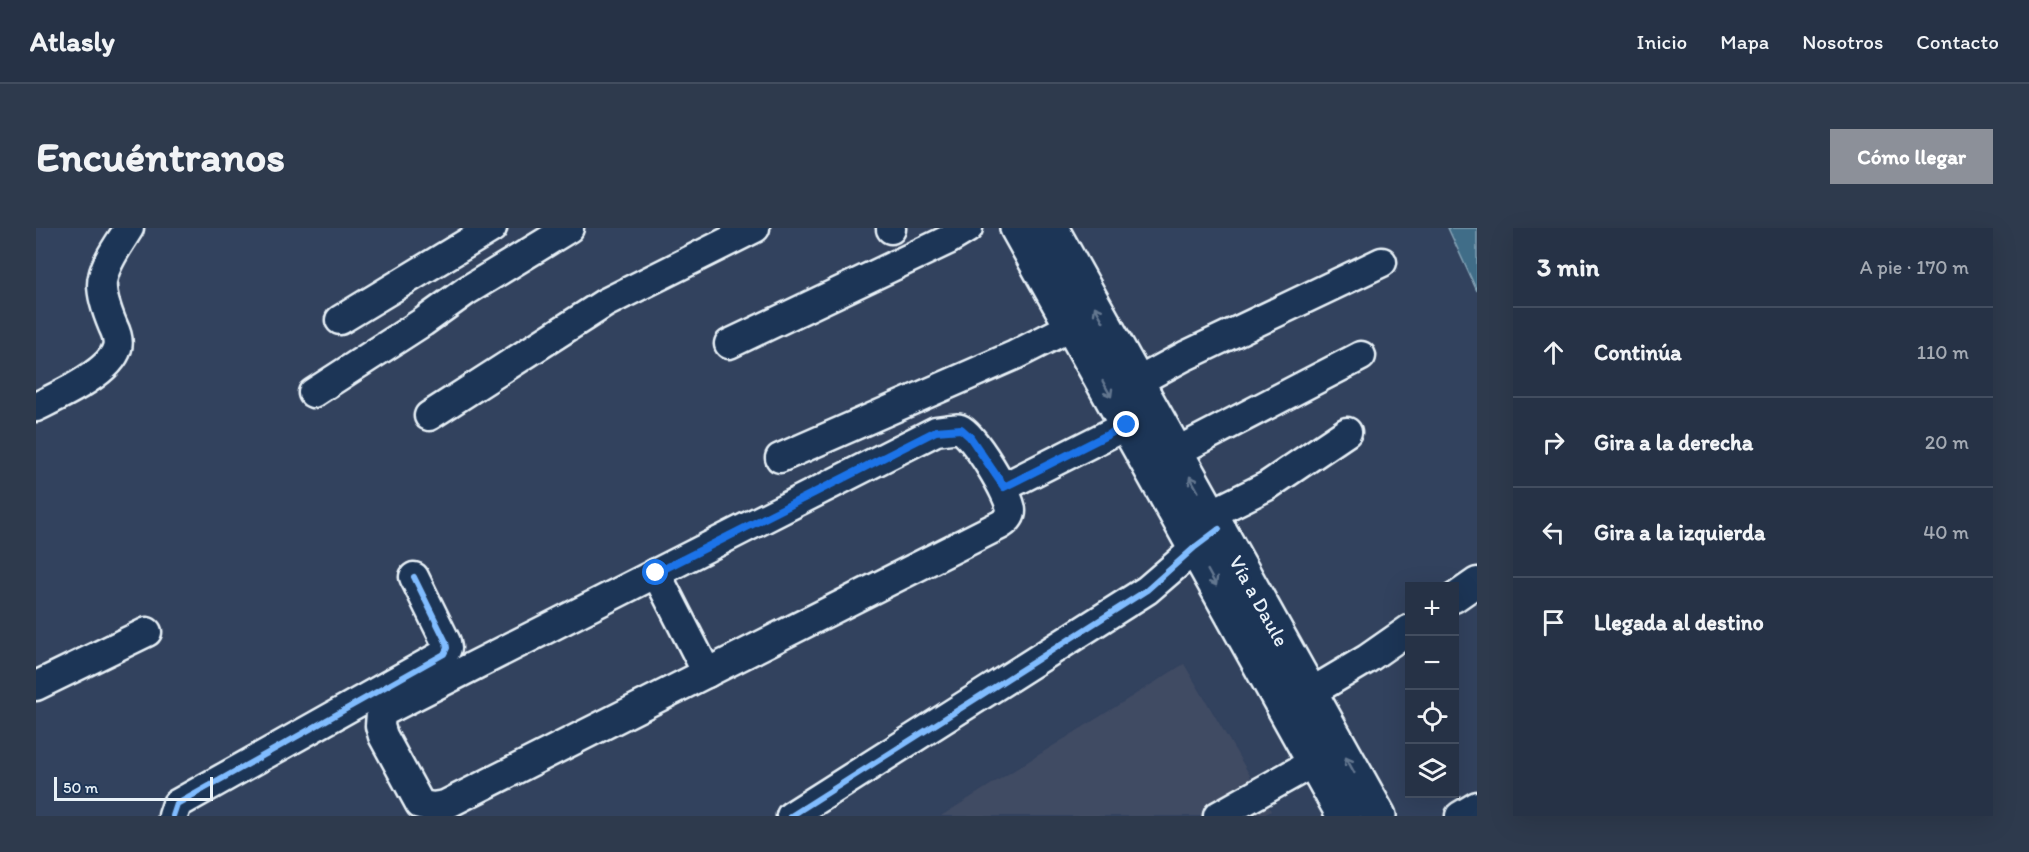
<!DOCTYPE html>
<html lang="es">
<head>
<meta charset="utf-8">
<style>
	:root { --surface:#263246; --page:#2e3a4d; --text:#f1f3f6; --muted:#a4aab3; --line:#424d5f; --accent:#8c9099 }
	body { margin:0; font-family:Itim,sans-serif; background:var(--page); color:var(--text) }
	.controls { position:absolute; right:18px; bottom:18px; display:grid; overflow:hidden; border-radius:0px; box-shadow:0 6px 24px #0002 }
	.controls button { width:54px; height:54px; display:grid; place-items:center; padding:0; border:0; border-bottom:2px solid var(--line); background:var(--surface); color:var(--text); font:30px sans-serif }
	.scale { position:absolute; left:18px; bottom:15px; width:159px; box-sizing:border-box; padding-left:6px; border:3px solid #e8f1f8; border-top:0; font-size:16px; line-height:21px; white-space:nowrap; color:#e8f1f8; -webkit-text-stroke:4px #1d3557; paint-order:stroke }
	.stop { position:absolute; width:18px; height:18px; margin:-14px; border:4px solid #1a73e8; border-radius:50%; background:#fff }
	.stop.end { background:#1a73e8; border-color:#fff; box-shadow:0 2px 6px #0008 }
	.list { margin:0; padding:0; list-style:none }
	h2 { display:flex; justify-content:space-between; align-items:center; height:78px; margin:0; padding:0 24px; font-size:26px }
	h2 small { font-size:20px; font-weight:400; color:var(--muted) }
	.list li { display:grid; grid-template-columns:39px 1fr auto; gap:18px; align-items:center; box-sizing:border-box; height:90px; padding:0 24px; border-top:2px solid var(--line) }
	.list b { display:block; font-size:22px; white-space:nowrap }
	.list em { font-size:20px; font-style:normal; color:var(--muted) }
	.icon { flex:none; width:33px; height:33px; fill:none; stroke:currentColor; stroke-width:2; stroke-linecap:round; stroke-linejoin:round }
	.map { position:relative; flex:none; width:1441px; height:588px; overflow:hidden; border-radius:0px }
	header { display:flex; align-items:center; gap:36px; box-sizing:border-box; height:84px; padding:0 30px; background:var(--surface); border-bottom:2px solid var(--line) }
	header strong { font-size:28px }
	nav { display:flex; gap:33px; margin-inline-start:auto; font-size:21px }
	.intro { display:flex; align-items:center; justify-content:space-between; box-sizing:border-box; height:144px; padding:0 36px }
	h1 { margin:0; font-size:42px }
	.button { padding:15px 27px; border-radius:0px; background:var(--accent); color:#fff; font-size:21px; font-weight:700 }
	main { display:flex; gap:36px; padding:0 36px }
	aside { flex:1; background:var(--surface); border-radius:0px; box-shadow:0 6px 24px #0002 }
	.map>svg:first-child { display:block }
	.built { fill:#414b63 }
	.water { fill:#416d88; stroke:#84a2b5; stroke-width:1.5 }
	.lines { fill:none; stroke-linecap:round; stroke-linejoin:round }
	.minor-casing { stroke:#e8f1f8; stroke-width:33 }
	.highway-casing { stroke:#e8f1f8; stroke-width:38 }
	.minor { stroke:#1d3557; stroke-width:28 }
	.highway { stroke:#1d3557; stroke-width:33 }
	.cycleway-casing { stroke:#1d3557; stroke-width:10 }
	.cycleway { stroke:#80bcff; stroke-width:6 }
	.oneway { stroke:#64778f }
	.route { stroke:#1a73e8; stroke-width:8 }
	.labels { text-anchor:middle; stroke-width:6; stroke-linejoin:round; paint-order:stroke }
	.street-label { font-size:21px; fill:#e8f1f8; stroke:#1d3557 }
</style>
</head>
<body>
<header>
<strong>Atlasly</strong>
<nav><a>Inicio</a><a>Mapa</a><a>Nosotros</a><a>Contacto</a></nav>
</header>
<div class="intro"><h1>Encuéntranos</h1><a class="button">Cómo llegar</a></div>
<main>
<div class="map">
<svg width="1441" height="588" viewBox="0 0 1441 588">
	<rect width="100%" height="100%" fill="#32425e"/>
	<filter id="ink" filterUnits="userSpaceOnUse"><feTurbulence type="fractalNoise" baseFrequency=".0167" numOctaves="2"/><feDisplacementMap in="SourceGraphic" scale="12" xChannelSelector="R" yChannelSelector="G"/><feConvolveMatrix kernelMatrix="1 2 1 2 8 2 1 2 1" color-interpolation-filters="sRGB"/></filter>
	<g filter="url(#ink)">
		<path class="built" d="M1148,436L1235,583L1226,588H905Z"/>
		<path class="water" d="M1412,0H1441V63Z"/>
		<g class="lines">
			<g class="minor-casing">
				<g id="minor">
					<path d="M855,0V1"/>
					<path d="M304,92L456,0"/>
					<path d="M693,116L912,12L932,0"/>
					<path d="M1101,154L1149,128L1346,34"/>
					<path d="M277,165L387,94L430,63L533,0"/>
					<path d="M0,179C22,168 74,145 81,120C83,113 80,104 77,98C72,86 63,62 67,49C71,31 84,15 93,0"/>
					<path d="M393,188L569,75L719,0"/>
					<path d="M915,201C918,201 921,200 924,201C937,206 975,268 975,283C975,290 969,294 964,297L409,577L396,579L384,576L347,508L344,498L345,485L900,203Z"/>
					<path d="M1140,224L1325,128"/>
					<path d="M744,230L979,127L1036,98"/>
					<path d="M968,259L1091,197"/>
					<path d="M1175,286L1231,258L1311,204"/>
					<path d="M620,345L671,445"/>
					<path d="M1418,370L1441,354"/>
					<path d="M0,458L111,404"/>
					<path d="M1274,465L1331,431L1374,401"/>
					<path d="M137,588L141,576L408,426L411,420L410,414L378,349"/>
					<path d="M755,588L1111,362L1176,306"/>
					<path d="M1182,588L1278,534"/>
					<path d="M1424,588L1441,578"/>
				</g>
			</g>
			<g class="highway-casing">
				<g id="highway">
					<path d="M981,0L1308,588"/>
					<path d="M1015,0L1343,588"/>
				</g>
			</g>
			<use href="#minor" class="minor"/>
			<use href="#highway" class="highway"/>
			<g class="cycleway-casing">
				<g id="cycleway">
					<path d="M137,588L141,576L408,426L411,420L410,414L378,349"/>
					<path d="M755,588L1111,362L1159,319L1183,301"/>
				</g>
			</g>
			<use href="#cycleway" class="cycleway"/>
		</g>
		<defs><path id="oneway-shaft" d="M-6 0H5M1.5-3L5.5 0L1.5 3" fill="none" stroke-width="1.6" stroke-linecap="round" stroke-linejoin="round" transform="scale(1.5)"/></defs>
		<g class="oneway">
			<use href="#oneway-shaft" transform="translate(1063 86) rotate(-119)"/>
			<use href="#oneway-shaft" transform="translate(1071 161) rotate(61)"/>
			<use href="#oneway-shaft" transform="translate(1158 256) rotate(-119)"/>
			<use href="#oneway-shaft" transform="translate(1176 350) rotate(61)"/>
			<use href="#oneway-shaft" transform="translate(1314 537) rotate(-119)"/>
		</g>
	</g>
	<g class="lines" filter="url(#ink)">
		<path class="route" d="M620,345L900,203L925,201L934,209L968,259L1091,197"/>
	</g>
	<g class="labels">
		<g class="street-label">
			<text transform="translate(1223 373) rotate(61)" y="7">Vía a Daule</text>
		</g>
	</g>
</svg>
<div class="controls">
<button>+</button>
<button>−</button>
<button><svg class="icon" aria-label="locate" viewBox="0 0 24 24"><circle cx="12" cy="12" r="6"/><path d="M12 2v4M12 18v4M2 12h4M18 12h4"/></svg></button>
<button><svg class="icon" aria-label="layers" viewBox="0 0 24 24"><path d="M12 4l9 5-9 5-9-5zM3 14l9 5 9-5"/></svg></button>
</div>
<div class="scale">50 m</div>
<div class="stop" style="left:620px;top:345px"></div>
<div class="stop end" style="left:1091px;top:197px"></div>
</div>
<aside>
<h2>3 min<small>A pie · 170 m</small></h2>
<ul class="list">
<li><svg class="icon" aria-label="ahead" viewBox="0 0 24 24"><path d="M12 20V5M6 11l6-6 6 6"/></svg><div><b>Continúa</b></div><em>110 m</em></li>
<li><svg class="icon" aria-label="right" viewBox="0 0 24 24"><path d="M7 20v-9h11M14 6l5 5-5 5"/></svg><div><b>Gira a la derecha</b></div><em>20 m</em></li>
<li><svg class="icon" aria-label="left" viewBox="0 0 24 24"><path d="M17 20v-9H6M10 6l-5 5 5 5"/></svg><div><b>Gira a la izquierda</b></div><em>40 m</em></li>
<li><svg class="icon" aria-label="arrive" viewBox="0 0 24 24"><path d="M6 21V4h12l-3 4 3 4H6"/></svg><div><b>Llegada al destino</b></div></li>
</ul>
</aside>
</main>
</body>
</html>
